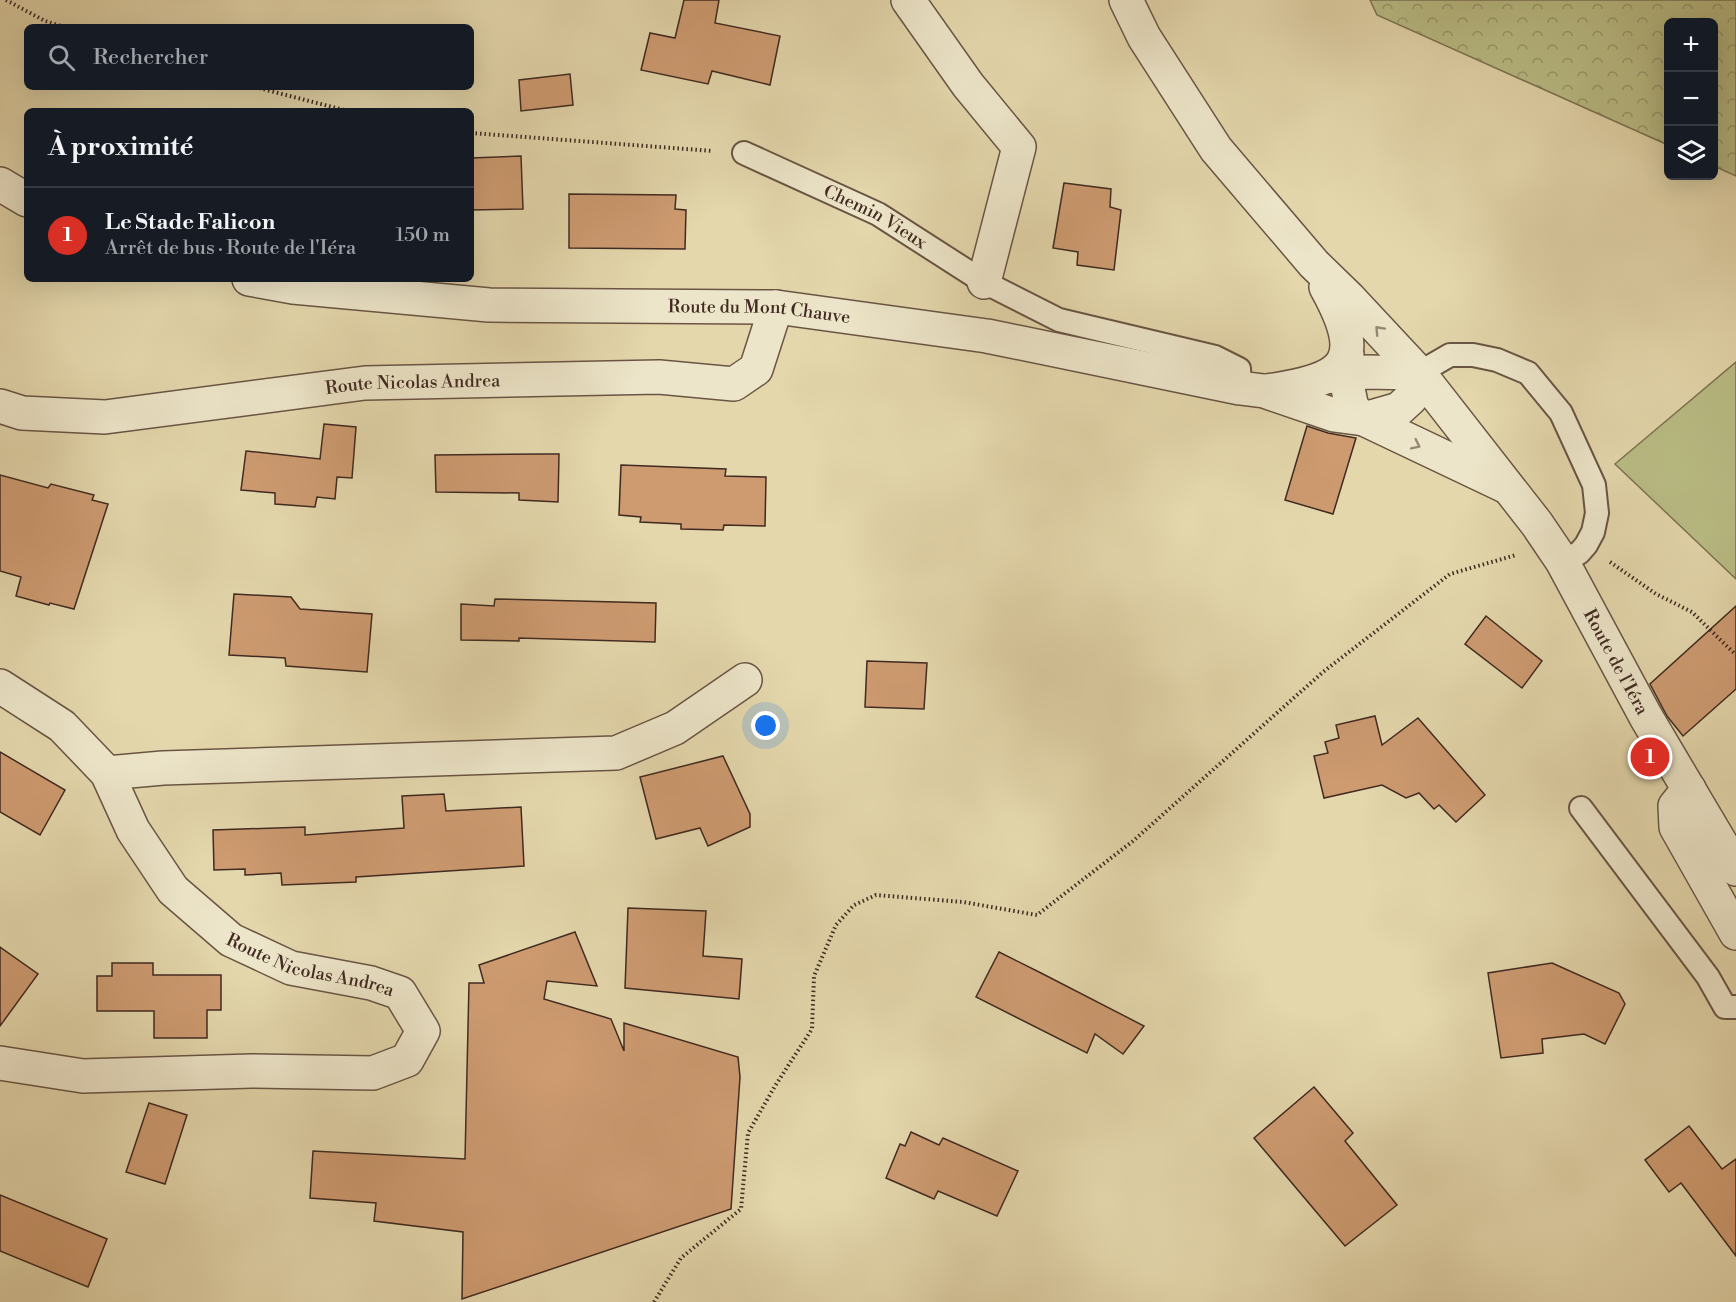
<!DOCTYPE html>
<html lang="fr">
<head>
<meta charset="utf-8">
<style>
	:root { --surface:#171b24; --page:#20242c; --text:#f1f3f6; --muted:#9ea1a6; --line:#363941; --accent:#d93025 }
	body { margin:0; font-family:"Libre Bodoni",serif; background:var(--page); color:var(--text) }
	.controls { position:absolute; right:18px; top:18px; display:grid; overflow:hidden; border-radius:9px; box-shadow:0 6px 24px #0002 }
	.controls button { width:54px; height:54px; display:grid; place-items:center; padding:0; border:0; border-bottom:2px solid var(--line); background:var(--surface); color:var(--text); font:30px sans-serif }
	.you { position:absolute; left:766px; top:726px; width:21px; height:21px; margin:-15px; border:4px solid #fff; border-radius:50%; background:#1a73e8; box-shadow:0 0 0 9px #1a73e833 }
	.badge { display:grid; place-items:center; width:39px; height:39px; border-radius:50%; background:var(--accent); color:#fff; font-size:20px; font-weight:700 }
	.pin { position:absolute; translate:-50% -50%; border:3px solid #fff; box-shadow:0 2px 6px #0006 }
	.list { margin:0; padding:0; list-style:none }
	h2 { display:flex; justify-content:space-between; align-items:center; height:78px; margin:0; padding:0 24px; font-size:26px }
	h2 small { font-size:20px; font-weight:400; color:var(--muted) }
	.list li { display:grid; grid-template-columns:39px 1fr auto; gap:18px; align-items:center; box-sizing:border-box; height:96px; padding:0 24px; border-top:2px solid var(--line) }
	.list b { display:block; font-size:22px; white-space:nowrap }
	.list p { margin:0; font-size:20px; white-space:nowrap; color:var(--muted) }
	.list em { font-size:20px; font-style:normal; color:var(--muted) }
	.icon { flex:none; width:33px; height:33px; fill:none; stroke:currentColor; stroke-width:2; stroke-linecap:round; stroke-linejoin:round }
	.map { position:relative; flex:none; width:1736px; height:1302px; overflow:hidden }
	.search { position:absolute; background:var(--surface); box-shadow:0 6px 24px #0002; left:24px; top:24px; width:450px; height:66px; display:flex; align-items:center; gap:15px; box-sizing:border-box; padding:0 21px; border-radius:9px; color:var(--muted); font-size:22px }
	.panel { position:absolute; background:var(--surface); box-shadow:0 6px 24px #0002; left:24px; top:108px; width:450px; height:174px; border-radius:9px }
	.map>svg:first-child { display:block }
	.forest { fill:url(#forest-crowns); stroke:#7d7454; stroke-width:1.5 }
	.park { fill:#babd86; stroke:#7d7454; stroke-width:1.5 }
	.building { fill:#ce9b71; stroke:#402a21; stroke-width:1.5 }
	.lines { fill:none; stroke-linecap:round; stroke-linejoin:round }
	.service-casing { stroke:#695544; stroke-width:26 }
	.minor-casing { stroke:#695544; stroke-width:36 }
	.tertiary-casing { stroke:#695544; stroke-width:36 }
	.path { stroke:#402a21; stroke-width:4; stroke-dasharray:1.5 3; stroke-linecap:butt }
	.service { stroke:#ede5c9; stroke-width:22 }
	.minor { stroke:#ede5c9; stroke-width:33 }
	.tertiary { stroke:#ede5c9; stroke-width:33 }
	.oneway { stroke:#968875 }
	.labels { text-anchor:middle; stroke-width:5; stroke-linejoin:round; paint-order:stroke }
	.street-label { font-size:18px; fill:#402a21; stroke:#ede5c9 }
</style>
</head>
<body>
<div class="map">
<svg width="1736" height="1302" viewBox="0 0 1736 1302">
	<defs>
		<pattern id="forest-crowns" width="20" height="18" patternUnits="userSpaceOnUse" patternTransform="scale(1.5)"><rect width="20" height="18" fill="#babd86"/><path d="M2 6a3 3 0 1 1 6 0M12 15a3 3 0 1 1 6 0" fill="none" stroke="#999a6d"/></pattern>
	</defs>
	<rect width="100%" height="100%" fill="#e4d7ac"/>
	<filter id="stains"><feTurbulence type="fractalNoise" baseFrequency=".00333" numOctaves="4"/><feColorMatrix values="0 0 0 0 .2 0 0 0 0 .09 0 0 0 0 .02 0 0 0 .5 -.17"/></filter>
	<radialGradient id="worn" r=".72"><stop offset=".6" stop-color="#630" stop-opacity="0"/><stop offset="1" stop-color="#630" stop-opacity=".3"/></radialGradient>
	<path class="forest" d="M1370,0H1736V176L1714,166V22H1668V145L1377,15Z"/>
	<path class="park" d="M1736,362V579L1615,464Z"/>
	<g class="building">
		<path d="M684,0H719L715,23L780,36L770,85L712,71L708,84L641,70L650,33L675,38Z"/>
		<path d="M570,74L573,105L521,111L519,80Z"/>
		<path d="M521,156L523,209L471,210V158Z"/>
		<path d="M1064,183L1111,189L1110,207L1121,210L1114,270L1077,265L1078,252L1053,248Z"/>
		<path d="M569,194L676,195L675,209L686,210L685,249L569,248Z"/>
		<path d="M324,424L356,427L352,478L337,477L335,499L317,497L315,507L275,504V493L241,490L246,451L320,459Z"/>
		<path d="M1307,426L1328,433L1356,438L1333,514L1285,500Z"/>
		<path d="M544,454H559L558,502L519,500V493L436,492L435,455Z"/>
		<path d="M621,465L726,469L725,476L766,477L765,526L724,525L723,530L681,529V524L640,522L641,517L619,515Z"/>
		<path d="M0,475L48,488L51,484L94,495L92,500L108,504L74,609L50,603L49,605L16,596L21,577L0,571Z"/>
		<path d="M234,594L291,597L300,609L372,614L367,672L286,666L285,658L229,655Z"/>
		<path d="M495,599L656,603L655,642L519,638V641L461,640V604L494,606Z"/>
		<path d="M1736,606V689L1683,736L1667,716L1650,684Z"/>
		<path d="M1486,616L1542,661L1522,688L1465,644Z"/>
		<path d="M867,661L927,663L924,709L865,707Z"/>
		<path d="M1375,716L1382,745L1418,718L1485,795L1456,822L1439,805L1434,809L1419,793L1406,798L1382,785L1324,798L1314,756L1328,753L1325,742L1339,738L1336,725Z"/>
		<path d="M0,752L65,790L40,835L0,812Z"/>
		<path d="M723,756L750,814V827L708,846L700,828L656,839L640,777Z"/>
		<path d="M444,794L446,811L521,807L524,866L356,877V882L282,885L281,873L245,875V869L214,870L213,830L305,827V835L404,828L402,796Z"/>
		<path d="M628,908L706,911L703,956L742,959L739,999L625,988Z"/>
		<path d="M575,932L597,986L547,981L544,999L611,1019L624,1051V1023L738,1057L740,1077L731,1209L462,1299L463,1232L374,1221L376,1203L310,1198L313,1151L465,1159L469,983H484L479,965Z"/>
		<path d="M0,947L38,974L0,1026Z"/>
		<path d="M999,952L1041,973L1144,1026L1123,1054L1095,1034L1087,1053L976,997Z"/>
		<path d="M112,963H153V975H221V1010H207V1038H154V1011H97V976H112Z"/>
		<path d="M1552,963L1619,993L1625,1004L1605,1044L1584,1034L1542,1039L1543,1053L1501,1058L1488,973Z"/>
		<path d="M1314,1087L1353,1133L1345,1141L1397,1205L1345,1246L1254,1138Z"/>
		<path d="M149,1103L187,1115L165,1184L126,1172Z"/>
		<path d="M1689,1126L1722,1169L1736,1159V1256L1681,1183L1669,1192L1645,1160Z"/>
		<path d="M911,1132L939,1145L943,1138L1018,1171L997,1216L938,1191L934,1199L886,1178L900,1144L905,1146Z"/>
		<path d="M0,1195L107,1239L88,1287L0,1251Z"/>
	</g>
	<g class="lines">
		<g class="service-casing">
			<g id="service">
				<path id="s1" d="M744,153L878,214L984,282L1059,320L1215,357L1239,369L1240,388"/>
				<path d="M1419,373L1450,355H1473L1497,360L1528,373L1561,413L1594,485L1597,513L1593,532L1586,545L1579,553L1562,561"/>
				<path d="M1581,808L1708,977L1725,1007H1736"/>
			</g>
		</g>
		<g class="minor-casing">
			<g id="minor">
				<path d="M908,0L968,85L1019,147L984,282"/>
				<path d="M1347,355L1345,374L1352,408L1364,419L1505,486"/>
				<path id="s2" d="M1326,377L1366,372L1419,373L1537,524L1562,561L1646,717L1736,869"/>
				<path id="s3" d="M0,406L22,413L105,417L365,383L659,377L734,384L756,369L776,307"/>
				<path id="s4" d="M0,686L62,726L107,773L133,830L173,890L231,940L291,968L371,983L400,993L423,1031L407,1060L373,1073L252,1071L83,1076L0,1063"/>
				<path d="M107,773L163,768L616,753L675,728L745,680"/>
				<path d="M1689,789L1675,806L1676,827L1736,933"/>
			</g>
		</g>
		<g class="tertiary-casing">
			<g id="tertiary">
				<path d="M0,184L27,200"/>
				<path id="s5" d="M249,279L293,287L489,305L776,307L987,336L1240,388L1264,391L1334,415L1364,419L1399,409L1411,398L1419,373L1349,298L1314,264L1216,149L1144,37L1126,0"/>
				<path d="M1267,391C1346,380 1368,363 1326,287"/>
			</g>
		</g>
		<g class="path">
			<path d="M6,0L45,21L64,27"/>
			<path d="M255,87L348,111"/>
			<path d="M471,133L713,151"/>
			<path d="M1610,562L1656,594L1692,612L1736,655"/>
			<path d="M654,1302L681,1258L741,1209L748,1133L775,1086L812,1029L814,976L836,925L854,905L876,895L963,902L1037,915L1133,841L1323,672L1450,574L1516,555"/>
		</g>
		<use href="#service" class="service"/>
		<use href="#minor" class="minor"/>
		<use href="#tertiary" class="tertiary"/>
	</g>
	<defs><path id="oneway-chevron" d="M-2-3.5L2.5 0L-2 3.5" fill="none" stroke-width="1.6" stroke-linecap="round" stroke-linejoin="round" transform="scale(1.5)"/></defs>
	<g class="oneway">
		<use href="#oneway-chevron" transform="translate(1379 330) rotate(-133)"/>
		<use href="#oneway-chevron" transform="translate(1416 445) rotate(26)"/>
	</g>
	<g class="labels">
		<g class="street-label">
			<text dy="6" stroke="none"><textPath href="#s1" startOffset="146">Chemin Vieux</textPath></text>
			<text dy="6" stroke="none"><textPath href="#s5" startOffset="512">Route du Mont Chauve</textPath></text>
			<text dy="6" stroke="none"><textPath href="#s3" startOffset="416">Route Nicolas Andrea</textPath></text>
			<text dy="6" stroke="none"><textPath href="#s2" startOffset="444">Route de l'Iéra</textPath></text>
			<text dy="6" stroke="none"><textPath href="#s4" startOffset="434">Route Nicolas Andrea</textPath></text>
		</g>
	</g>
	<rect width="100%" height="100%" filter="url(#stains)"/>
	<rect width="100%" height="100%" fill="url(#worn)"/>
</svg>
<div class="controls">
<button>+</button>
<button>−</button>
<button><svg class="icon" aria-label="layers" viewBox="0 0 24 24"><path d="M12 4l9 5-9 5-9-5zM3 14l9 5 9-5"/></svg></button>
</div>
<div class="you"></div>
<div class="pin badge" style="left:1650px;top:757px">1</div>
<div class="search"><svg class="icon" aria-label="search" viewBox="0 0 24 24"><circle cx="10" cy="10" r="6"/><path d="M15 15l6 6"/></svg>Rechercher</div>
<section class="panel">
<h2>À proximité<small></small></h2>
<ul class="list">
<li><span class="badge">1</span><div><b>Le Stade Falicon</b><p>Arrêt de bus · Route de l'Iéra</p></div><em>150 m</em></li>
</ul>
</section>
</div>
</body>
</html>
